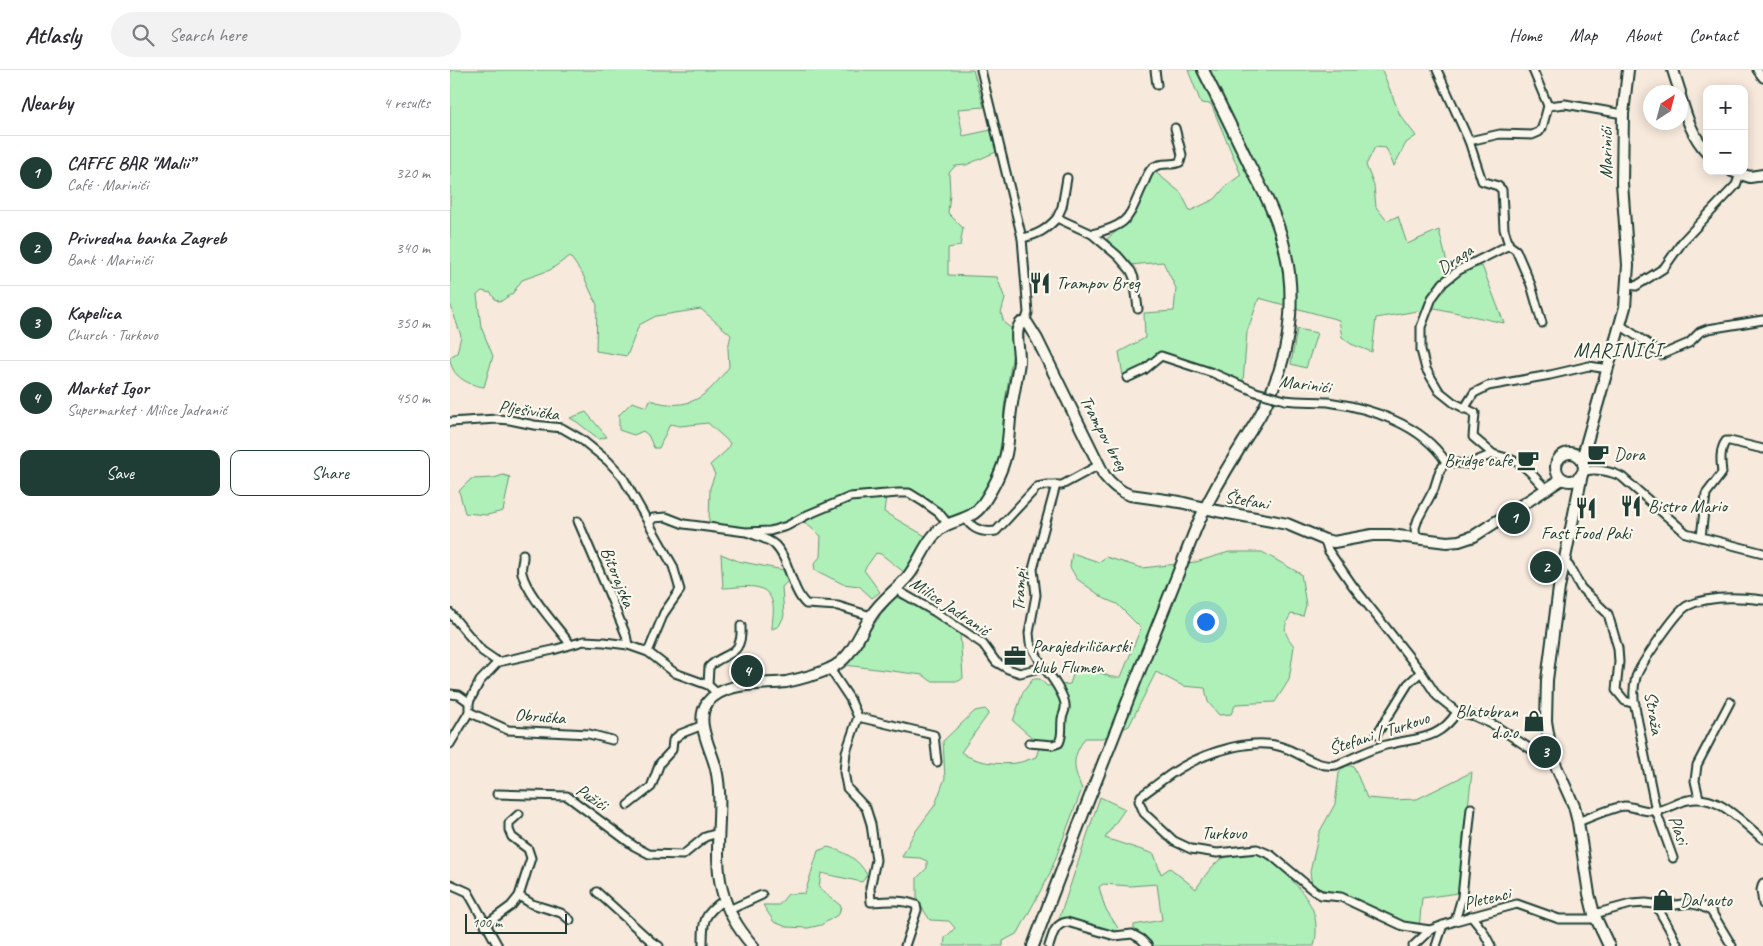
<!DOCTYPE html>
<html lang="en">
<head>
<meta charset="utf-8">
<style>
	:root { --surface:#fff; --page:#f2f2f3; --text:#2b2b33; --muted:#7c7c81; --line:#e1e1e2; --accent:#1f3d34 }
	body { margin:0; font-family:Caveat,sans-serif; background:var(--page); color:var(--text) }
	.controls { position:absolute; right:15px; top:15px; display:grid; overflow:hidden; border-radius:10px; box-shadow:0 2px 12px #0003 }
	.controls button { width:45px; height:45px; display:grid; place-items:center; padding:0; border:0; border-bottom:1px solid var(--line); background:var(--surface); color:var(--text); font:25px sans-serif }
	.compass { position:absolute; left:1193px; top:15px; width:45px; height:45px; border-radius:50%; background:var(--surface); box-shadow:0 2px 12px #0003; rotate:36deg }
	.scale { position:absolute; left:15px; bottom:12px; width:102px; box-sizing:border-box; padding-left:5px; border:2px solid #1f3d34; border-top:0; font-size:14px; line-height:18px; white-space:nowrap; color:#1f3d34; -webkit-text-stroke:4px #fbf7ec; paint-order:stroke }
	.you { position:absolute; left:755px; top:551px; width:18px; height:18px; margin:-12px; border:4px solid #fff; border-radius:50%; background:#1a73e8; box-shadow:0 0 0 8px #1a73e833 }
	.badge { display:grid; place-items:center; width:32px; height:32px; border-radius:50%; background:var(--accent); color:#fff; font-size:16px; font-weight:700 }
	.pin { position:absolute; translate:-50% -50%; border:2px solid #fff; box-shadow:0 1px 5px #0006 }
	.list { margin:0; padding:0; list-style:none }
	h2 { display:flex; justify-content:space-between; align-items:center; height:65px; margin:0; padding:0 20px; font-size:21px }
	h2 small { font-size:16px; font-weight:400; color:var(--muted) }
	.list li { display:grid; grid-template-columns:32px 1fr auto; gap:15px; align-items:center; box-sizing:border-box; height:75px; padding:0 20px; border-top:1px solid var(--line) }
	.list b { display:block; font-size:19px; white-space:nowrap }
	.list p { margin:0; font-size:16px; white-space:nowrap; color:var(--muted) }
	.list em { font-size:16px; font-style:normal; color:var(--muted) }
	.actions { display:flex; gap:10px; padding:15px 20px }
	.actions a { flex:1; padding:11px 0; border:1px solid var(--accent); border-radius:10px; text-align:center; font-size:18px; color:var(--accent) }
	.actions .main { background:var(--accent); color:#fff }
	.icon { flex:none; width:28px; height:28px; fill:none; stroke:currentColor; stroke-width:2; stroke-linecap:round; stroke-linejoin:round }
	.map { position:relative; flex:none; width:1313px; height:876px; overflow:hidden }
	header { display:flex; align-items:center; gap:30px; box-sizing:border-box; height:70px; padding:0 25px; background:var(--surface); border-bottom:1px solid var(--line) }
	header strong { font-size:24px }
	nav { display:flex; gap:28px; margin-inline-start:auto; font-size:18px }
	.search { width:350px; height:45px; background:var(--page); display:flex; align-items:center; gap:12px; box-sizing:border-box; padding:0 18px; border-radius:28px; color:var(--muted); font-size:19px }
	main { display:flex }
	aside { flex:1; background:var(--surface) }
	.map>svg:first-child { display:block }
	.green { fill:#aff0b8; stroke:#679676 }
	.lines { fill:none; stroke-linecap:round; stroke-linejoin:round }
	.street-casing { stroke:#1f3d34; stroke-width:11 }
	.secondary-casing { stroke:#1f3d34; stroke-width:14 }
	.street { stroke:#fbf7ec; stroke-width:7 }
	.secondary { stroke:#fbf7ec; stroke-width:10 }
	.street-bridge-casing { stroke:#1f3d34; stroke-width:11; stroke-linecap:butt }
	.street-bridge { stroke:#fbf7ec; stroke-width:7 }
	.labels { text-anchor:middle; stroke-width:4.5; stroke-linejoin:round; paint-order:stroke }
	.street-label { font-size:18px; fill:#1f3d34; stroke:#fbf7ec }
	.poi-label { font-size:18px; fill:#1f3d34; stroke:#fbf7ec; text-anchor:start }
	.quarter-label { font-size:20px; letter-spacing:1px; fill:#1f3d34; stroke:#fbf7ec }
</style>
</head>
<body>
<header>
<strong>Atlasly</strong>
<div class="search"><svg class="icon" aria-label="search" viewBox="0 0 24 24"><circle cx="10" cy="10" r="6"/><path d="M15 15l6 6"/></svg>Search here</div>
<nav><a>Home</a><a>Map</a><a>About</a><a>Contact</a></nav>
</header>
<main>
<aside>
<h2>Nearby<small>4 results</small></h2>
<ul class="list">
<li><span class="badge">1</span><div><b>CAFFE BAR &quot;Malii”</b><p>Café · Marinići</p></div><em>320 m</em></li>
<li><span class="badge">2</span><div><b>Privredna banka Zagreb</b><p>Bank · Marinići</p></div><em>340 m</em></li>
<li><span class="badge">3</span><div><b>Kapelica</b><p>Church · Turkovo</p></div><em>350 m</em></li>
<li><span class="badge">4</span><div><b>Market Igor</b><p>Supermarket · Milice Jadranić</p></div><em>450 m</em></li>
</ul>
<div class="actions"><a class="main">Save</a><a>Share</a></div>
</aside>
<div class="map">
<svg width="1313" height="876" viewBox="0 0 1313 876">
	<rect width="100%" height="100%" fill="#f7e9dc"/>
	<filter id="ink" filterUnits="userSpaceOnUse"><feTurbulence type="fractalNoise" baseFrequency=".02" numOctaves="2"/><feDisplacementMap in="SourceGraphic" scale="10" xChannelSelector="R" yChannelSelector="G"/><feConvolveMatrix kernelMatrix="1 2 1 2 8 2 1 2 1" color-interpolation-filters="sRGB"/></filter>
	<g filter="url(#ink)">
		<g class="green">
			<path d="M0,0H523L534,37L508,39L513,66L541,60L546,82L516,95L505,96L499,103L500,124L498,143L513,158L510,176L498,178V205L547,207L555,229L551,243L554,253L561,258L563,282L554,338L552,371L545,403L527,433L515,444L502,448L469,428L436,426L434,442L477,467L455,503L431,484L426,483L414,500L430,522L422,528L409,516L393,514L365,500L364,494L370,487L371,466L354,452L322,461L278,458L259,452L260,418L265,404L260,395L277,380L280,373L258,353L230,356L220,354L209,378H204L198,365L193,361L184,365L169,360V345L182,332L197,337L200,330C240,343 257,326 279,297L278,278L281,265L251,239L206,246L189,255L177,286L146,281L147,235L133,205L120,186L100,200L72,210L63,223L50,232L45,229L41,223L32,221L27,225L31,257L43,286L34,317C17,315 0,305 0,287L7,283L11,266L0,233Z"/>
			<path d="M738,0H932L950,45L966,66L956,73L944,96L936,78L925,77L916,95L924,116L926,137L937,151L948,146L957,174L989,160L1000,205L1032,196L1054,253L985,238L926,248L922,282L901,274L892,267L889,250L809,228L797,262L793,312L711,282L689,301L673,306L669,282L695,268L694,243L724,241L726,218L713,192L679,195L657,169L680,150L689,134L695,114L704,101L731,123L740,141L765,129L777,115L791,105L761,34L751,33Z"/>
			<path d="M847,259L867,263L856,298L841,294Z"/>
			<path d="M136,342L157,367L149,369L127,352L120,348Z"/>
			<path d="M53,405L60,407L53,441L37,445L15,443L9,421L21,409L44,408Z"/>
			<path d="M779,482H812L851,504L856,535L853,546L841,544C832,559 834,563 844,576L839,610L825,632L786,634L781,644L769,645L758,632L755,618L733,616L706,602L679,656L653,668H635C621,689 623,697 632,719L600,803L568,863L553,871V876H494L495,868L505,858L499,851L480,850L467,830V808L477,798V791L470,788L452,787L463,765L485,735L495,708L493,671L525,641L535,639L539,643L511,682C524,693 550,695 566,693C573,692 580,689 586,687L589,678L586,671L563,651L573,622L583,609H590L597,616L620,614L625,599L631,595L661,607H671L691,558L667,534L655,529L627,509L620,497L622,483L649,492L656,487L692,498L746,492Z"/>
			<path d="M271,484L288,491L333,500L338,511L332,517L334,546L329,556L322,559C322,550 325,539 322,531C316,510 289,518 273,518Z"/>
			<path d="M444,527L456,530L510,562L513,608L509,611H481L473,605L395,595Z"/>
			<path d="M896,695L904,697L917,728L941,730L967,729L1022,702L1008,823L972,828L969,858L892,826L862,816L860,802L869,763L885,734L889,703Z"/>
			<path d="M650,727L675,739L655,768L704,784L711,804L720,798L746,819C753,809 763,792 774,788C779,786 805,783 809,784C827,791 854,821 862,838C867,849 867,865 864,876H704L684,859V855L712,850L707,814L680,816L653,814L649,817L655,838L668,858L665,862L609,849Z"/>
			<path d="M378,777C395,782 409,789 417,805L412,812L371,803L369,818L391,836L389,844L371,855L358,858L337,857L324,852L313,835H329L338,824L355,823L368,781Z"/>
		</g>
		<g class="lines">
			<g class="street-casing">
				<g id="street">
					<path d="M531,0L572,168L578,243L575,252"/>
					<path d="M705,0L707,15"/>
					<path d="M987,0L1019,71L1050,64L1082,65L1089,62L1092,58L1098,36"/>
					<path d="M1083,0L1098,36L1115,34L1173,44"/>
					<path d="M1307,0L1313,8"/>
					<path d="M1019,71L1032,111L1048,116L1052,120L1054,159L1059,175"/>
					<path d="M607,148L612,137L617,108"/>
					<path d="M642,164C682,154 678,147 694,113C697,107 698,100 704,97C712,92 722,96 730,92L732,85L725,58"/>
					<path d="M572,168C588,165 597,159 607,148L642,164L668,186L681,201L684,208L688,239"/>
					<path d="M1177,215L1186,216L1214,198L1233,171L1286,115L1290,104"/>
					<path d="M1092,253L1081,215L1066,180L1059,175L1009,200L993,213L982,228L971,257V280L976,299L989,321L1004,333L1025,343L1023,367L1043,384L1060,389L1071,394L1079,401L1094,417"/>
					<path d="M1170,255L1197,273L1211,285L1239,273L1250,262L1258,259L1313,250"/>
					<path d="M677,308L694,300L711,286L763,303L806,322"/>
					<path d="M835,330C849,332 864,331 878,332C920,338 972,354 996,392"/>
					<path d="M1014,339L1024,323L1038,316L1100,305L1139,296L1158,299"/>
					<path d="M0,352L47,349L60,350L84,355L112,358L131,369L158,391L172,406L223,496L230,520L214,543L198,582"/>
					<path d="M1133,402C1143,397 1163,402 1172,407L1236,463L1313,483"/>
					<path d="M516,449C523,460 533,463 546,461L587,417L597,415H612L649,395"/>
					<path d="M128,451L160,526L176,565L178,575"/>
					<path d="M199,454L203,448L216,447L234,454L296,462L320,461L337,456L357,445L400,427L448,423H459L472,431L489,443L498,454"/>
					<path d="M299,463C307,466 319,469 325,475C340,490 341,520 356,534L388,536L421,546"/>
					<path d="M1251,467L1256,424L1272,403C1271,393 1269,380 1276,371H1280L1313,379"/>
					<path d="M966,469L965,458L968,449L984,419L990,400L996,392L1018,394L1043,384"/>
					<path d="M875,470L878,480L903,516L971,602L987,626L1007,642L1024,646L1046,656L1106,696"/>
					<path d="M73,484C74,491 70,496 72,503C77,524 106,555 120,574"/>
					<path d="M1115,492L1119,496L1131,518L1158,544L1168,578L1169,592L1166,620L1175,631L1185,634"/>
					<path d="M445,519L485,542L533,574L546,592L558,599L570,603L593,597C600,604 617,628 615,638C615,642 612,646 612,649C611,658 613,665 609,673L603,675L579,673"/>
					<path d="M0,543L32,581L48,592"/>
					<path d="M593,597L580,573L579,563L586,525L583,499L606,415"/>
					<path d="M380,599L400,629L408,647L396,682L394,702L397,718L416,738L421,754L426,790L420,818L421,832C435,831 452,829 466,835L467,840L455,876"/>
					<path d="M258,615L259,597C274,581 293,589 291,556"/>
					<path d="M0,624L9,625L19,632"/>
					<path d="M19,642L58,660L139,664L162,670"/>
					<path d="M408,647L484,665L487,692"/>
					<path d="M927,664L958,614L971,602"/>
					<path d="M0,674L19,642V632L30,611L48,592L103,580L134,571L154,572L178,575L198,582L225,603L258,615L267,623"/>
					<path d="M47,724L117,726L184,776L199,784L233,785L255,767L268,763"/>
					<path d="M1249,728L1245,711L1247,695L1280,632"/>
					<path d="M178,735L201,717L210,693L222,680L223,670L230,664L253,655"/>
					<path d="M1128,752C1138,748 1166,736 1175,736C1186,737 1194,742 1205,741C1217,740 1227,732 1238,730C1269,723 1291,752 1313,769"/>
					<path d="M1223,788L1206,741L1185,637C1183,626 1183,618 1186,607C1190,595 1227,541 1237,536C1259,525 1290,527 1313,530"/>
					<path d="M1313,813L1311,820L1313,834"/>
					<path d="M0,814L18,822L48,876"/>
					<path d="M147,822L202,872L209,876"/>
					<path d="M69,826L82,834L111,843L120,850"/>
					<path d="M1206,835L1219,858L1228,876"/>
					<path d="M279,840L312,825"/>
					<path d="M1144,844L1181,834L1196,833L1219,836L1239,833L1251,836L1261,841L1282,876"/>
					<path d="M1021,846L1033,861L1041,876"/>
					<path d="M1005,851L1012,827L1021,738"/>
					<path d="M35,855L61,836L69,826L81,788L78,779L62,767L59,760V753L69,744"/>
					<path d="M980,860L953,856L891,827L871,825L864,821L821,785L807,779L767,783L741,779L724,771L694,743L689,731L691,726C705,716 718,705 732,697C758,682 803,667 832,677C851,683 865,698 886,695C902,689 919,679 936,675C966,667 988,672 1007,642"/>
					<path d="M253,876C253,849 253,845 275,829"/>
					<path d="M599,876C603,865 604,854 617,852L665,866L682,864L691,869L698,876"/>
					<path d="M963,876L980,860L1005,851L1067,834L1109,849H1146"/>
					<path d="M986,876L993,855"/>
				</g>
			</g>
			<g class="secondary-casing">
				<g id="secondary">
					<path d="M1223,0L1230,22"/>
					<path d="M1230,26C1236,46 1242,66 1257,82"/>
					<path d="M1282,101L1300,107L1313,105"/>
					<circle cx="1120" cy="397" r="14"/>
					<path d="M1133,394L1134,382L1175,237L1178,195L1172,113L1173,44L1178,0"/>
					<path d="M1132,404L1109,518L1097,610L1096,651L1100,675L1106,696L1124,736L1128,752L1139,824L1144,844L1159,876"/>
					<path d="M303,876C289,860 277,841 272,820C262,780 275,739 266,699C262,680 244,652 257,633C273,611 312,615 336,612C350,609 366,605 379,599C402,589 408,566 421,546C431,530 447,520 459,505C469,492 474,476 485,464C498,448 520,453 532,435C542,420 552,402 556,384C559,370 559,354 561,340C563,324 567,308 569,292C570,280 563,262 571,253H577L587,269L654,405C661,414 669,421 680,425L730,432L767,441L822,451L837,454L875,470L884,472L922,465H940L997,472L1009,471L1024,466L1112,409"/>
					<path d="M583,876L633,744L746,458C759,427 777,399 794,371C805,354 816,337 823,318C842,273 846,219 833,172C826,145 813,120 800,96C785,64 769,32 753,0"/>
				</g>
			</g>
			<use href="#street" class="street"/>
			<use href="#secondary" class="secondary"/>
			<g class="street-bridge-casing">
				<path id="street-bridge" d="M806,322L835,330"/>
			</g>
			<use href="#street-bridge" class="street-bridge"/>
		</g>
	</g>
	<defs>
		<g id="restaurant-bare" transform="scale(1.725)"><path d="M-5-6h1v4h1v-4h1v4h1v-4h1v5L-1.5 .5V6h-2V.5L-5-1ZM5-6V6H3V1.5H1.5Q1.5-4 5-6Z" fill="#1f3d34" stroke="#fbf7ec" stroke-width="2.5" paint-order="stroke"/></g>
		<g id="cafe-bare" transform="scale(1.725)"><path d="M-5.5-4.5H6V0H3Q3 3.5 0 3.5H-2.5Q-5.5 3.5-5.5 0ZM3-3.2v2h1.7v-2ZM-6 4.5H4V6H-6Z" fill="#1f3d34" stroke="#fbf7ec" stroke-width="2.5" paint-order="stroke"/></g>
		<g id="office-bare" transform="scale(1.725)"><path d="M-6-3h4V-5.5h4V-3h4V5H-6ZM-1-4.5V-3h2v-1.5ZM-6 0V1H6V0Z" fill="#1f3d34" stroke="#fbf7ec" stroke-width="2.5" paint-order="stroke"/></g>
		<g id="shop-bare" transform="scale(1.725)"><path d="M-5-2.5h2.3a2.7 3.5 0 0 1 5.4 0H5L5.5 6h-11ZM-1.5-2.5h3a1.5 2.3 0 0 0-3 0Z" fill="#1f3d34" stroke="#fbf7ec" stroke-width="2.5" paint-order="stroke"/></g>
	</defs>
	<g fill-rule="evenodd">
		<use href="#restaurant-bare" x="590" y="213"/>
		<use href="#cafe-bare" x="1148" y="384"/>
		<use href="#cafe-bare" x="1078" y="390"/>
		<use href="#restaurant-bare" x="1181" y="436"/>
		<use href="#restaurant-bare" x="1136" y="438"/>
		<use href="#office-bare" x="565" y="586"/>
		<use href="#shop-bare" x="1084" y="651"/>
		<use href="#shop-bare" x="1213" y="830"/>
	</g>
	<g class="labels">
		<g class="street-label">
			<text transform="translate(1156 83) rotate(-90)" y="6">Marinići</text>
			<text transform="translate(1005 189) rotate(-34)" y="6">Draga</text>
			<text transform="translate(855 314) rotate(7)" y="6">Marinići</text>
			<text transform="translate(79 340) rotate(8)" y="6">Plješivička</text>
			<text transform="translate(654 363) rotate(62)" y="6">Trampov breg</text>
			<text transform="translate(797 430) rotate(10)" y="6">Štefani</text>
			<text transform="translate(168 507) rotate(68)" y="6">Bitorajska</text>
			<text transform="translate(569 520) rotate(-87)" y="6">Trampi</text>
			<text transform="translate(500 536) rotate(34)" y="6">Milice Jadranić</text>
			<text transform="translate(1204 643) rotate(81)" y="6">Straža</text>
			<text transform="translate(90 646) rotate(4)" y="6">Obručka</text>
			<text transform="translate(929 663) rotate(-18)" y="6">Štefani / Turkovo</text>
			<text transform="translate(142 727) rotate(34)" y="6">Pužići</text>
			<text transform="translate(1229 760) rotate(71)" y="6">Plasi</text>
			<text x="774" y="769">Turkovo</text>
			<text transform="translate(1037 828) rotate(-13)" y="6">Pletenci</text>
		</g>
		<g class="poi-label">
			<text x="606" y="219">Trampov Breg</text>
			<text x="1164" y="390">Dora</text>
			<text x="1062" y="396" text-anchor="end">Bridge cafe</text>
			<text x="1198" y="442">Bistro Mario</text>
			<text x="1136" y="469" text-anchor="middle">Fast Food Paki</text>
			<text x="582" y="582">Parajedriličarski<tspan x="582" dy="21">klub Flumen</tspan></text>
			<text x="1068" y="647" text-anchor="end">Blatobran<tspan x="1068" dy="21">d.o.o</tspan></text>
			<text x="1230" y="836">Dal auto</text>
		</g>
		<g class="quarter-label">
			<text x="1168" y="287">MARINIĆI</text>
		</g>
	</g>
</svg>
<div class="controls">
<button>+</button>
<button>−</button>
</div>
<svg class="compass" viewBox="-18 -18 36 36"><path d="M0-13l5 13h-10z" fill="#e53935"/><path d="M0 13l5-13h-10z" fill="#7c7c81"/></svg>
<div class="scale">100 m</div>
<div class="you"></div>
<div class="pin badge" style="left:1064px;top:448px">1</div>
<div class="pin badge" style="left:1096px;top:497px">2</div>
<div class="pin badge" style="left:1095px;top:682px">3</div>
<div class="pin badge" style="left:297px;top:601px">4</div>
</div>
</main>
</body>
</html>
